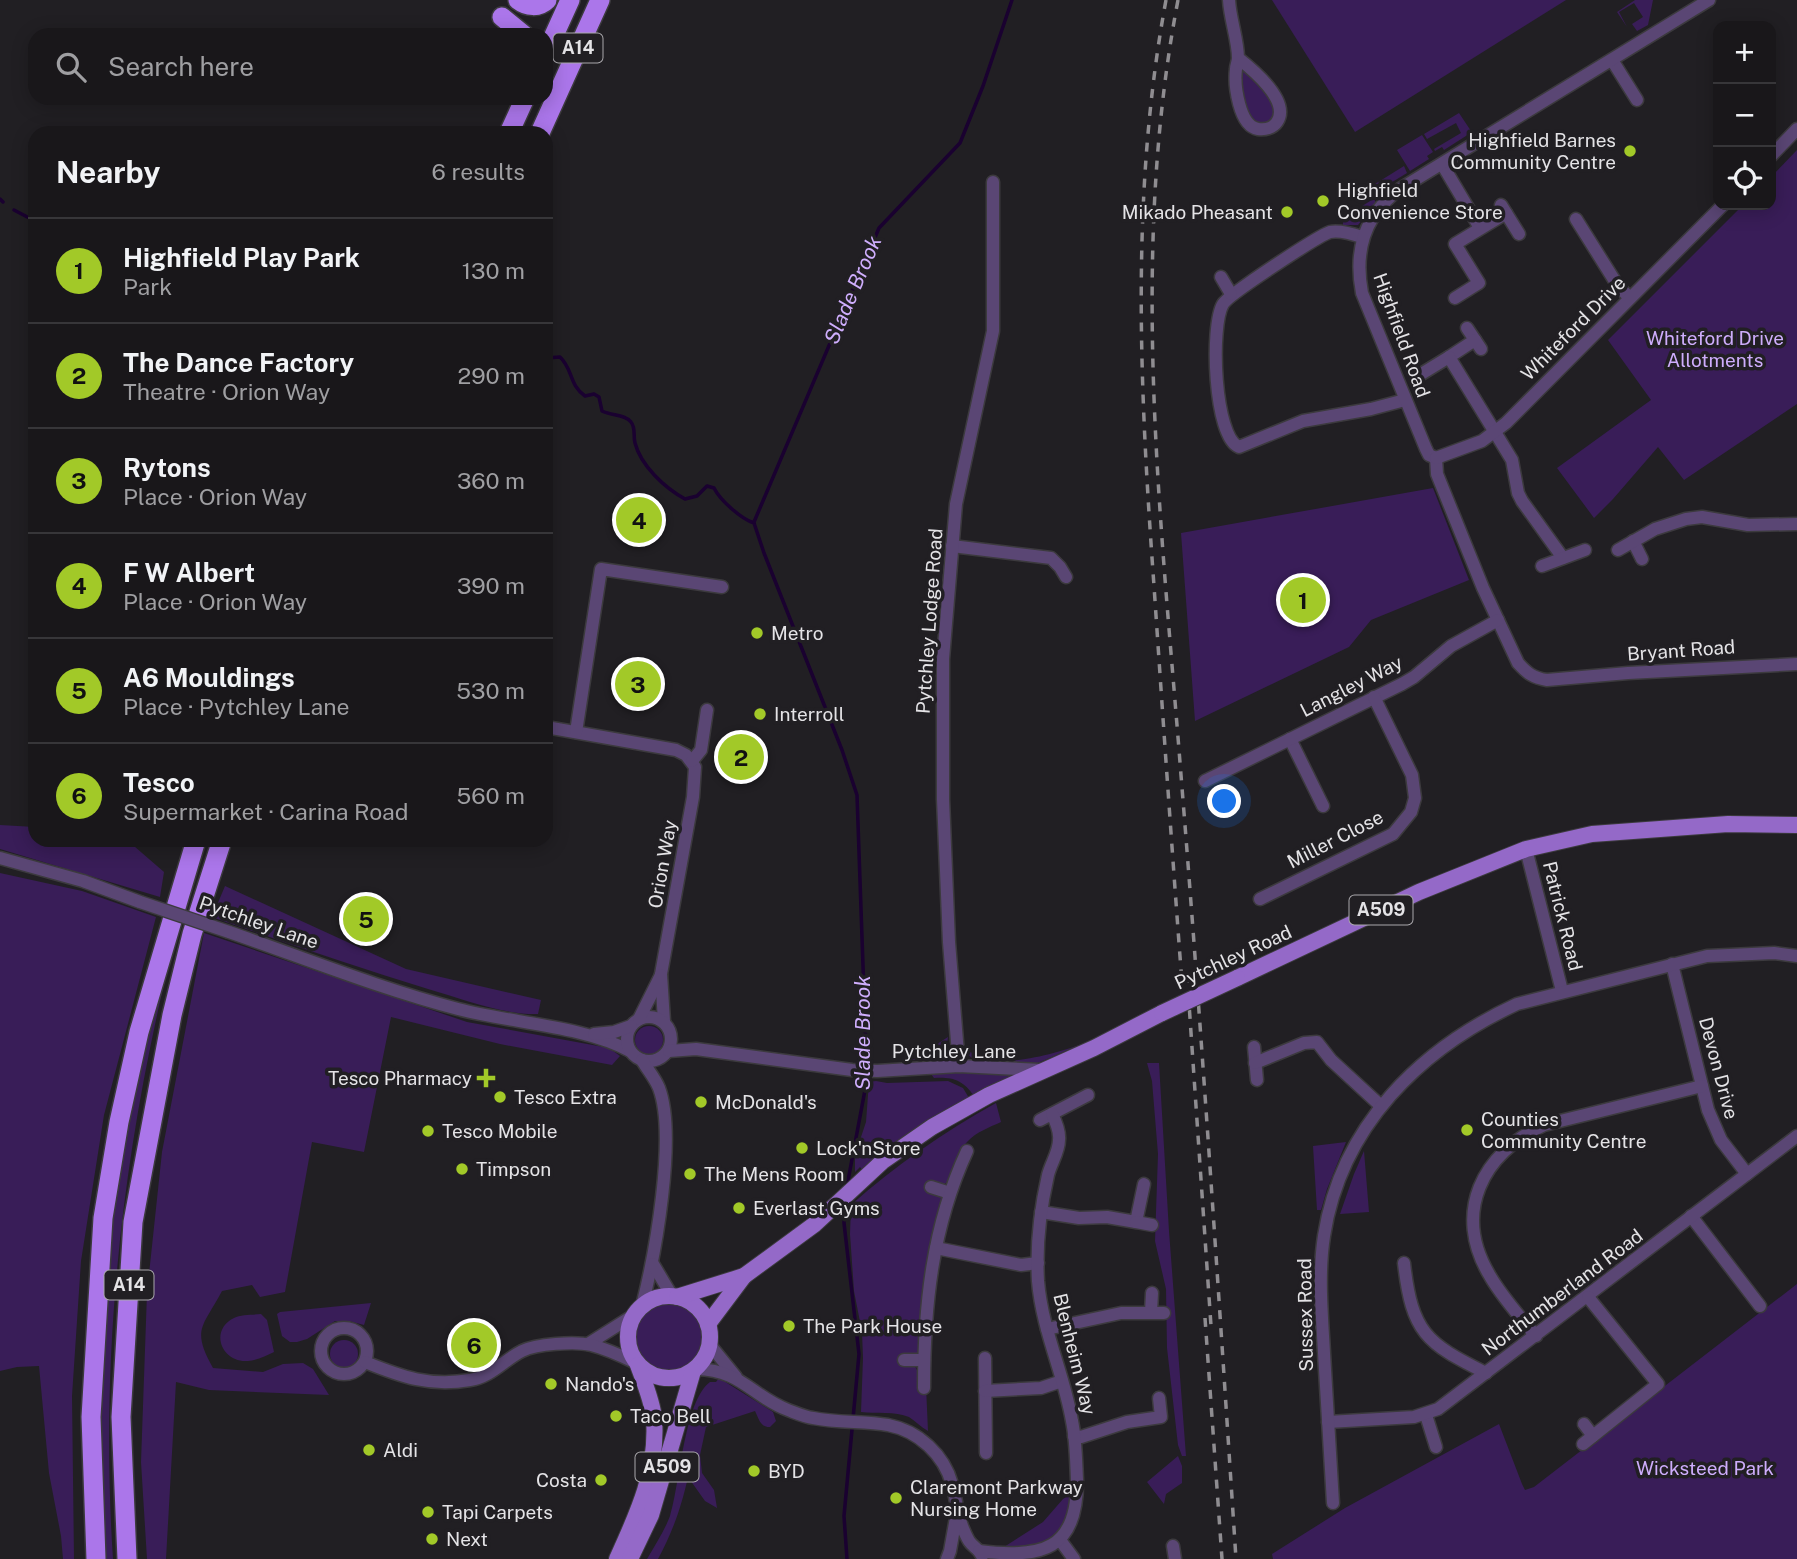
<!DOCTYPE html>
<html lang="en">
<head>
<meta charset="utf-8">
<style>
	:root { --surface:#19171a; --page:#262427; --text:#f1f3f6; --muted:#9f9fa2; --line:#373639; --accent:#a2c928 }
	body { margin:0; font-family:"Public Sans",sans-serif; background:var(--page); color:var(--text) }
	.controls { position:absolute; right:21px; top:21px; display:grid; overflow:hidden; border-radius:14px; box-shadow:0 4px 18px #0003 }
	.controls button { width:63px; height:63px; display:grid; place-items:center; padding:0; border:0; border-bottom:2px solid var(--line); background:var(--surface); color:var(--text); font:35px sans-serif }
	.you { position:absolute; left:1225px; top:802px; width:24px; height:24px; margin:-18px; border:5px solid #fff; border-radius:50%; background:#1a73e8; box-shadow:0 0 0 10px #1a73e833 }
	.badge { display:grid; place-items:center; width:46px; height:46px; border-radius:50%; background:var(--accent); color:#111; font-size:23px; font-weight:700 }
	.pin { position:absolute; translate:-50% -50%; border:4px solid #fff; box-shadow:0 2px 7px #0006 }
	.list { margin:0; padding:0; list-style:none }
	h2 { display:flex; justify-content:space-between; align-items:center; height:91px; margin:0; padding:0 28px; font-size:30px }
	h2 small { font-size:23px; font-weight:400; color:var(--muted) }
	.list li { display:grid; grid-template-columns:46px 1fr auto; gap:21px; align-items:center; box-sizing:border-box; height:105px; padding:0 28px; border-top:2px solid var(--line) }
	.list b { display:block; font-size:26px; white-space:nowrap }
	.list p { margin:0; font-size:23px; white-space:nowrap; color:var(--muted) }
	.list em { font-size:23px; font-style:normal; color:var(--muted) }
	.icon { flex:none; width:38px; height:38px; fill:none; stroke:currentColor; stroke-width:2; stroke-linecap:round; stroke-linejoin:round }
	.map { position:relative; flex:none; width:1797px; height:1559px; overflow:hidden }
	.search { position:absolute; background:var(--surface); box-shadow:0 4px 18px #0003; left:28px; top:28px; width:525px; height:77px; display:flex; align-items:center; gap:18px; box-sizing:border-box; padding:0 24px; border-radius:21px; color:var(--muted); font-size:26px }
	.panel { position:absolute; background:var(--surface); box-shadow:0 4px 18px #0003; left:28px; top:126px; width:525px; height:721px; border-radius:21px }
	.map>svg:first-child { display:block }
	.green { fill:#391d58 }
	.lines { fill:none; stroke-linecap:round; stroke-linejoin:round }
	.stream { stroke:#1a0130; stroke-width:3.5 }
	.minor-casing { stroke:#3c3a3e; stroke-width:15 }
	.major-casing { stroke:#3c3a3e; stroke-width:18 }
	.highway-casing { stroke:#3c3a3e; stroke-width:22 }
	.minor { stroke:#5a4674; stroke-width:12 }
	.major { stroke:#9469c8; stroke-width:16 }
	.highway { stroke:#ab76ea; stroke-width:19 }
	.rail { stroke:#8f8d91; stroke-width:3.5; stroke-dasharray:9 9; stroke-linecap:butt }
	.minor-bridge-casing { stroke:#3c3a3e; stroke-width:15; stroke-linecap:butt }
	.major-bridge-casing { stroke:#3c3a3e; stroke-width:18; stroke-linecap:butt }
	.minor-bridge { stroke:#5a4674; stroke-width:12 }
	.major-bridge { stroke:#9469c8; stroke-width:16 }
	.poi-dot { fill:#a2c928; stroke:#211f23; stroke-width:2.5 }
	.labels { text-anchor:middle; stroke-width:7; stroke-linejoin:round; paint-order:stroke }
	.shield { fill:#211f23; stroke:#aaa8ac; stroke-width:2 }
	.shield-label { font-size:18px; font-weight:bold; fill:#e4e3e6 }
	.poi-label { font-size:19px; fill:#e4e3e6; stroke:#211f23; text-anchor:start }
	.street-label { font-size:19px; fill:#e4e3e6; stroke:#211f23 }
	.park-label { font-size:19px; fill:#ceadfc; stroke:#211f23 }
	.water-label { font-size:21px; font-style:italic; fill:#cfaefd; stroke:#211f23 }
</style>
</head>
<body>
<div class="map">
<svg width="1797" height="1559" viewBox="0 0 1797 1559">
	<rect width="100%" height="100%" fill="#211f23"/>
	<g class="green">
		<path d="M1272,0H1566L1355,132Z"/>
		<path d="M1635,0H1653L1648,25L1637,31L1632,24L1643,17L1634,3L1619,12L1627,27L1617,12Z"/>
		<path d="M1246,70L1266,92L1275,110C1268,129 1258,124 1246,114L1241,73Z"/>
		<path d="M1459,113L1471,131L1469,134L1444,150L1442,147L1435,151L1434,149L1461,133L1456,123L1427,139L1424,134Z"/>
		<path d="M1422,135L1433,152L1427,156L1429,159L1410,171L1397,150Z"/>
		<path d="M1797,150V404L1684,480L1658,447L1613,499L1594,518L1557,468L1651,400L1608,340L1743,205H1771V177Z"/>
		<path d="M1404,166L1407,173L1379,190L1375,184Z"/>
		<path d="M1375,198V205L1358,225H1343V218Z"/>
		<path d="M1433,488L1469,580L1371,620L1349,647L1195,721L1181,533Z"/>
		<path d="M0,825L35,827V840H127L164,872L160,897L0,849Z"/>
		<path d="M0,873L82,891L156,917L104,1115L81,1261L72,1396L74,1559H63L61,1536L49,1473L39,1366L17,1367L0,1371Z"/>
		<path d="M225,886L406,969L541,1000L538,1014C502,1015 463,999 428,989C355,967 284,942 212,917Z"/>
		<path d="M204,933L467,1022L609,1048L620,1056L612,1065L500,1044L391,1017L364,1152L312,1142L285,1292L260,1297L252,1285L222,1291C203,1327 191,1329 213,1368L263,1372L283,1364L303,1363L313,1369L329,1395L209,1390L176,1382L166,1559H147L141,1462L147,1293L162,1152Z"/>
		<path d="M162,977L165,980C120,1171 100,1363 113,1559H102L98,1426L108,1243L131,1100Z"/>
		<circle cx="649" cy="1040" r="14"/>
		<path d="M948,1037L946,1051L942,1056L912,1060Z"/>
		<path d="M1084,1043L1031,1066L976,1061L967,1054L964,1045C968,1049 975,1057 981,1059C1006,1067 1060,1053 1084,1043Z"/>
		<path d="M1147,1063H1159L1169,1231L1186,1456H1182L1178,1445L1167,1348L1166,1289L1155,1241L1158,1154L1152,1081Z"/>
		<path d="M972,1071L1016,1074L974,1096C963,1080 953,1077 934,1078L931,1074Z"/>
		<path d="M876,1081L887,1083L948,1081L963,1088L969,1098L864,1172L860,1167L855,1172V1155L866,1122L869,1082Z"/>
		<path d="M996,1103L1001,1122C990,1127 976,1132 967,1142C956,1154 958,1176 943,1185V1196L922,1297L920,1348L914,1365L926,1386L928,1431C921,1427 915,1421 909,1417C895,1411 876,1414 861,1412L863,1358L862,1332L854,1291L850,1234L851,1205C896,1165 944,1132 996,1103Z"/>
		<path d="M1346,1142L1327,1189L1321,1210H1317L1313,1146Z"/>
		<path d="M1364,1151L1369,1212L1340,1214L1354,1174Z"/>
		<path d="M1797,1284V1559H1273L1272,1554L1345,1508L1499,1424L1522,1484L1525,1490L1534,1487Z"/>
		<circle cx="670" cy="1337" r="34"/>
		<path d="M371,1303L364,1325L349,1321H335L307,1339L297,1342H290L282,1336L277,1314L280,1312Z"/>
		<path d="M261,1314L267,1320L274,1352C266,1356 257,1360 248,1361C221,1363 209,1330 234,1318C241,1314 252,1315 261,1314Z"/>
		<circle cx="344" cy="1354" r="14"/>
		<path d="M719,1378L773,1412L776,1421L770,1427C760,1427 759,1419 755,1411L706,1427L700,1455L702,1473L714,1490L717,1508L705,1501L688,1477C681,1508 673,1531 658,1559H647C655,1545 664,1532 670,1516C680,1485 684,1401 710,1382H716Z"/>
		<path d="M1178,1456L1182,1466V1483L1166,1494L1164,1504L1147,1482Z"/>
		<path d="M1071,1494C1070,1502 1070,1514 1066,1522C1054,1548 1029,1548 1004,1547L1043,1522L1063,1499Z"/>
	</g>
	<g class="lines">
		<g class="stream">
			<path d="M0,199L3,202"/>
			<path d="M14,210L35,221"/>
			<path d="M546,358L560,357C573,369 569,385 585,396L594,394L599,397L602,411C612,416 625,414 631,422C636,428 633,436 635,443C641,466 665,488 685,499L697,496L707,486L714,488C720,500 741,519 754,523L764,553L842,750L857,795L866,1051L865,1090L847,1186"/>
			<path d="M754,522L879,228L960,143L983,86L1012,0"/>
			<path d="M845,1204L844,1223L859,1354L844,1516L847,1559"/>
		</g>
		<g class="minor-casing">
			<g id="minor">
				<path d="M1229,0C1230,19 1238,40 1238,58C1238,62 1236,65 1236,69C1234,85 1239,126 1258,129C1265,130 1273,128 1277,122C1291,101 1252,69 1238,58"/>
				<path d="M1612,60L1637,100"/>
				<path d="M1771,156L1797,129"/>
				<path d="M1442,164L1480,228"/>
				<path d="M1501,205L1519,234"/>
				<path d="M1576,219L1618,286L1630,298"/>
				<path d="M1362,237C1353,234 1340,230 1330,232C1318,236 1229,294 1223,304C1210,326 1214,437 1239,447L1303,421L1371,409L1405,400"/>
				<path d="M1221,277L1231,294"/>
				<path d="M1455,298L1479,283L1455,244L1506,213"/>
				<path d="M1467,328L1475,340"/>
				<path d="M1449,357L1475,340L1481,349"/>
				<path d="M1418,376L1449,357L1512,460L1518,493L1522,501L1563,558"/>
				<path d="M1436,458L1429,455L1426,449L1362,293C1354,251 1364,215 1400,189L1709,0"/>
				<path d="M1436,458L1437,474L1483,588L1518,663C1527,673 1533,678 1547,680L1628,673L1797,664"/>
				<path d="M1436,458L1482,441L1506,423L1723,205"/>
				<path d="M1633,541L1642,559"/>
				<path d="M952,546L1051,558L1060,567L1066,577"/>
				<path d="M1618,550L1655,529L1686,519L1702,517L1748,525L1797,524"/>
				<path d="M1542,566L1585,550"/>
				<path d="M546,727L676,750L686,755L695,767L693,797L661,974L664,1021"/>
				<path d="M576,732L601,569L722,587"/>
				<path d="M1290,739L1323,806"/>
				<path d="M692,761L701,750L707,710"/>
				<path d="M1205,781L1402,684L1414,677L1451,646L1498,620"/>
				<path d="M1526,849L1562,991"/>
				<path d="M0,858L83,881L140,902"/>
				<path d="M1260,899L1393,834L1411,812L1415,798L1412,775L1374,697"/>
				<path d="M229,932C304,958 381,989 458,1009C511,1023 584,1026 630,1051"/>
				<path d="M1672,964L1708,1110L1721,1140L1747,1174"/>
				<circle cx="649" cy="1039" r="22"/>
				<path d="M639,1019L661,975"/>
				<path d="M594,1034L614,1032L631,1026"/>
				<path d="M1254,1047L1257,1080"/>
				<path d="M669,1051L696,1049L852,1070L877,1071L959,1066L1041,1070"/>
				<path d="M642,1060C647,1069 655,1078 659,1088C677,1136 655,1255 642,1306"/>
				<path d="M1255,1063L1304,1043L1317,1042L1331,1060L1381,1106"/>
				<path d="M959,1066L949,942L943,799V659L956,504L993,331V182"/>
				<path d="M1040,1120L1088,1095"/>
				<path d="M931,1187L950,1193"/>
				<path d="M1041,1212L1079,1218L1107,1217L1136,1222L1144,1184"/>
				<path d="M1691,1216L1760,1306"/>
				<path d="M1136,1222L1152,1225"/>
				<path d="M936,1248L1021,1265L1038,1263"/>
				<path d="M1404,1263C1412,1333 1426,1343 1486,1373"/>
				<path d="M653,1264L672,1296"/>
				<path d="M1151,1312L1152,1293"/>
				<circle cx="344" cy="1351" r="23"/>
				<path d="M1047,1329L1121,1313H1164"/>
				<path d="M1536,1336C1520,1317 1502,1297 1490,1276C1452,1213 1482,1153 1544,1125L1702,1086"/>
				<path d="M588,1344L634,1315"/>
				<path d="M710,1345L736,1377"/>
				<path d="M985,1358L986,1453"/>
				<path d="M904,1360H924"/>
				<path d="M365,1362C402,1377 430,1387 470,1380C491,1377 504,1360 522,1351C536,1344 575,1341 591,1345C607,1349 622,1356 636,1363"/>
				<path d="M696,1369C742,1370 751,1396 788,1410C796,1413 805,1417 813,1418C838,1423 864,1421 888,1425C919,1431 944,1455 952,1484C956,1498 957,1512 962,1526C964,1531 966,1536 969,1541C973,1547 979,1549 982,1556"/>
				<path d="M924,1388C924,1306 932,1227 967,1151"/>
				<path d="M985,1391L1041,1388L1062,1381"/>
				<path d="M1426,1415L1436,1447"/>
				<path d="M1328,1422L1414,1417L1438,1409L1797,1136"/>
				<path d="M1584,1424L1593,1436"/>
				<path d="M1074,1436L1081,1437L1127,1422L1161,1417L1159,1398"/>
				<path d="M1583,1444L1658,1384L1588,1297"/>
				<path d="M1333,1503C1330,1453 1327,1403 1324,1353C1322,1315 1318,1275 1324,1236C1341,1126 1420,1049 1517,1004L1707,956L1774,953L1797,956"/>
				<path d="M1060,1540L1074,1559"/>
				<path d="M1173,1546L1175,1559"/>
				<path d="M979,1551C1042,1559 1078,1550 1077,1480C1076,1460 1076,1440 1072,1421C1064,1374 1042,1330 1038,1281C1036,1246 1040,1210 1048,1175C1051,1163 1059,1152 1059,1140C1060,1131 1056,1122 1052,1114"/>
				<path d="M947,1559L950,1551L957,1512"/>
			</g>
		</g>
		<g class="major-casing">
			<g id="major">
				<path d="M1237,978L1419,892L1526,849L1592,834L1728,824L1797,825"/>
				<circle cx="669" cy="1337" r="41"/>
				<path d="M677,1297L744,1276L815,1224L883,1161L932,1127L989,1095L1094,1048L1162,1013"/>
				<path d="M708,1324L744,1276"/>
				<path d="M617,1559C638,1513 658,1470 654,1418C652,1400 644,1382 638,1365"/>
				<path d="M630,1559L651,1515L693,1371"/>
			</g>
		</g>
		<g class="highway-casing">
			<g id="highway">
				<path d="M518,0C527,7 539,8 547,0"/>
				<path d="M502,17L524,35"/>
				<path d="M546,53L570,0"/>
				<path d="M509,133L525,98"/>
				<path d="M540,133L600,0"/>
				<path d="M96,1559L91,1417L103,1218L119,1122L139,1032L196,840"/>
				<path d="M127,1559L121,1417L133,1222L172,1015L192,934L222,840"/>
			</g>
		</g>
		<use href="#minor" class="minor"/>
		<use href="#major" class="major"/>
		<use href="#highway" class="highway"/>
		<g class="rail">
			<path d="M1166,0C1130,194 1140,391 1154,586C1163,719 1172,851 1182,983"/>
			<path d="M1178,0C1129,256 1161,518 1181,775C1202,1036 1219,1298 1236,1559"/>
			<path d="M1187,974L1211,1326"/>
			<path d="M1205,1318L1222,1559"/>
		</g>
		<g class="minor-bridge-casing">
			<path id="minor-bridge" d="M140,902L229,932"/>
		</g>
		<g class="major-bridge-casing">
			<path id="major-bridge" d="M1162,1013L1237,978"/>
		</g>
		<use href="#minor-bridge" class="minor-bridge"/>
		<use href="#major-bridge" class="major-bridge"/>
	</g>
	<g class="poi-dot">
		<circle cx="1630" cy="151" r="7"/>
		<circle cx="1323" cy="201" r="7"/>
		<circle cx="1287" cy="212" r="7"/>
		<circle cx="757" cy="633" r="7"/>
		<circle cx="760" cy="714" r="7"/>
		<path d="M482.5 1067.5h7v7h7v7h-7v7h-7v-7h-7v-7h7z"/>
		<circle cx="500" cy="1097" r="7"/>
		<circle cx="701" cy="1102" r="7"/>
		<circle cx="1467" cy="1130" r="7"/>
		<circle cx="428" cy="1131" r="7"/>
		<circle cx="802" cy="1148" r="7"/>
		<circle cx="462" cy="1169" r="7"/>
		<circle cx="690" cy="1174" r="7"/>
		<circle cx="739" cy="1208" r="7"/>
		<circle cx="789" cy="1326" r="7"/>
		<circle cx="551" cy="1384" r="7"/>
		<circle cx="616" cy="1416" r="7"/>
		<circle cx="369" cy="1450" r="7"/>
		<circle cx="754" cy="1471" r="7"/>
		<circle cx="601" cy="1480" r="7"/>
		<circle cx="896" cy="1498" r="7"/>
		<circle cx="428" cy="1512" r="7"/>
		<circle cx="432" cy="1539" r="7"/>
	</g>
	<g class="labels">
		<g class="shield">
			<rect x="553.5" y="33.5" width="49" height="29" rx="5"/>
			<rect x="1349.5" y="895.5" width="63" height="29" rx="5"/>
			<rect x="104.5" y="1270.5" width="49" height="29" rx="5"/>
			<rect x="635.5" y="1452.5" width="63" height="29" rx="5"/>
		</g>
		<g class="shield-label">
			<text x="578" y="54">A14</text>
			<text x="1381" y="916">A509</text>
			<text x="129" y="1291">A14</text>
			<text x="667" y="1473">A509</text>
		</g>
		<g class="poi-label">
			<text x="1616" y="147" text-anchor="end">Highfield Barnes<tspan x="1616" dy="22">Community Centre</tspan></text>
			<text x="1337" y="197">Highfield<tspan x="1337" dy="22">Convenience Store</tspan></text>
			<text x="1273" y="219" text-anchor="end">Mikado Pheasant</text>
			<text x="771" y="640">Metro</text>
			<text x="774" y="721">Interroll</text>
			<text x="472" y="1085" text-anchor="end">Tesco Pharmacy</text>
			<text x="514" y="1104">Tesco Extra</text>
			<text x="715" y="1109">McDonald's</text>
			<text x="1481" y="1126">Counties<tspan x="1481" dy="22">Community Centre</tspan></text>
			<text x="442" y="1138">Tesco Mobile</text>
			<text x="816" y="1155">Lock'nStore</text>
			<text x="476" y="1176">Timpson</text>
			<text x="704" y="1181">The Mens Room</text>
			<text x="753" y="1215">Everlast Gyms</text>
			<text x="803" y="1333">The Park House</text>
			<text x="565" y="1391">Nando's</text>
			<text x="630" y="1423">Taco Bell</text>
			<text x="383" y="1457">Aldi</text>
			<text x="768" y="1478">BYD</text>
			<text x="587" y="1487" text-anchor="end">Costa</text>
			<text x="910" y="1494">Claremont Parkway<tspan x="910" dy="22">Nursing Home</tspan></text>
			<text x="442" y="1519">Tapi Carpets</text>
			<text x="446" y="1546">Next</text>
		</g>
		<g class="street-label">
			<text transform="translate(1573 328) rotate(-45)" y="7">Whiteford Drive</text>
			<text transform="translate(1402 335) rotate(70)" y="7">Highfield Road</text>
			<text transform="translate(929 621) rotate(-86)" y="7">Pytchley Lodge Road</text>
			<text transform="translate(1681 650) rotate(-4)" y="7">Bryant Road</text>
			<text transform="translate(1351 686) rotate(-27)" y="7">Langley Way</text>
			<text transform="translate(1335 839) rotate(-27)" y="7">Miller Close</text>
			<text transform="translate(662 864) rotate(-80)" y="7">Orion Way</text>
			<text transform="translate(1563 916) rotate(76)" y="7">Patrick Road</text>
			<text transform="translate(259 922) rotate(19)" y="7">Pytchley Lane</text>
			<text transform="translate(1233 957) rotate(-25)" y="7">Pytchley Road</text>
			<text x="954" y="1058">Pytchley Lane</text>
			<text transform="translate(1719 1068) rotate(75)" y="7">Devon Drive</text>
			<text transform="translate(1562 1292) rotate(-37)" y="7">Northumberland Road</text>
			<text transform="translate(1305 1315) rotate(-91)" y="7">Sussex Road</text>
			<text transform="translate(1075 1354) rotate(76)" y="7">Blenheim Way</text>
		</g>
		<g class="park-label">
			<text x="1715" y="345">Whiteford Drive<tspan x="1715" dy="22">Allotments</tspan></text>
			<text x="1705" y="1475">Wicksteed Park</text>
		</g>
		<g class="water-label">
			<text transform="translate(853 290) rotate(-67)" y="7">Slade Brook</text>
			<text transform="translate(863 1033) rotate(-90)" y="7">Slade Brook</text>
		</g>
	</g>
</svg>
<div class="controls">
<button>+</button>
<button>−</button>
<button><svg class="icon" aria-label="locate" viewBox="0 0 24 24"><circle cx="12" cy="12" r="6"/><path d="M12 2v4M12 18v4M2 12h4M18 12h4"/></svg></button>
</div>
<div class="you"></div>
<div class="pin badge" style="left:1303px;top:600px">1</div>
<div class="pin badge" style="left:741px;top:757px">2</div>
<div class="pin badge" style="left:638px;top:684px">3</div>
<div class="pin badge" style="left:639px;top:520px">4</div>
<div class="pin badge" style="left:366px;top:919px">5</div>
<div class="pin badge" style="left:474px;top:1345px">6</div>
<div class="search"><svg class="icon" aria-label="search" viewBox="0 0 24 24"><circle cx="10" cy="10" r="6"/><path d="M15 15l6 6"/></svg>Search here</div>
<section class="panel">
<h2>Nearby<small>6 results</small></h2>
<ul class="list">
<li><span class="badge">1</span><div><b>Highfield Play Park</b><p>Park</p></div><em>130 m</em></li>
<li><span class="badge">2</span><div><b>The Dance Factory</b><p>Theatre · Orion Way</p></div><em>290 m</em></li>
<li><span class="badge">3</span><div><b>Rytons</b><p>Place · Orion Way</p></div><em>360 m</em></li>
<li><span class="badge">4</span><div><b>F W Albert</b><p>Place · Orion Way</p></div><em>390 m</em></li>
<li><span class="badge">5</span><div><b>A6 Mouldings</b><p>Place · Pytchley Lane</p></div><em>530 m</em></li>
<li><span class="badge">6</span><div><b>Tesco</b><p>Supermarket · Carina Road</p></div><em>560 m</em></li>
</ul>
</section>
</div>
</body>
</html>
